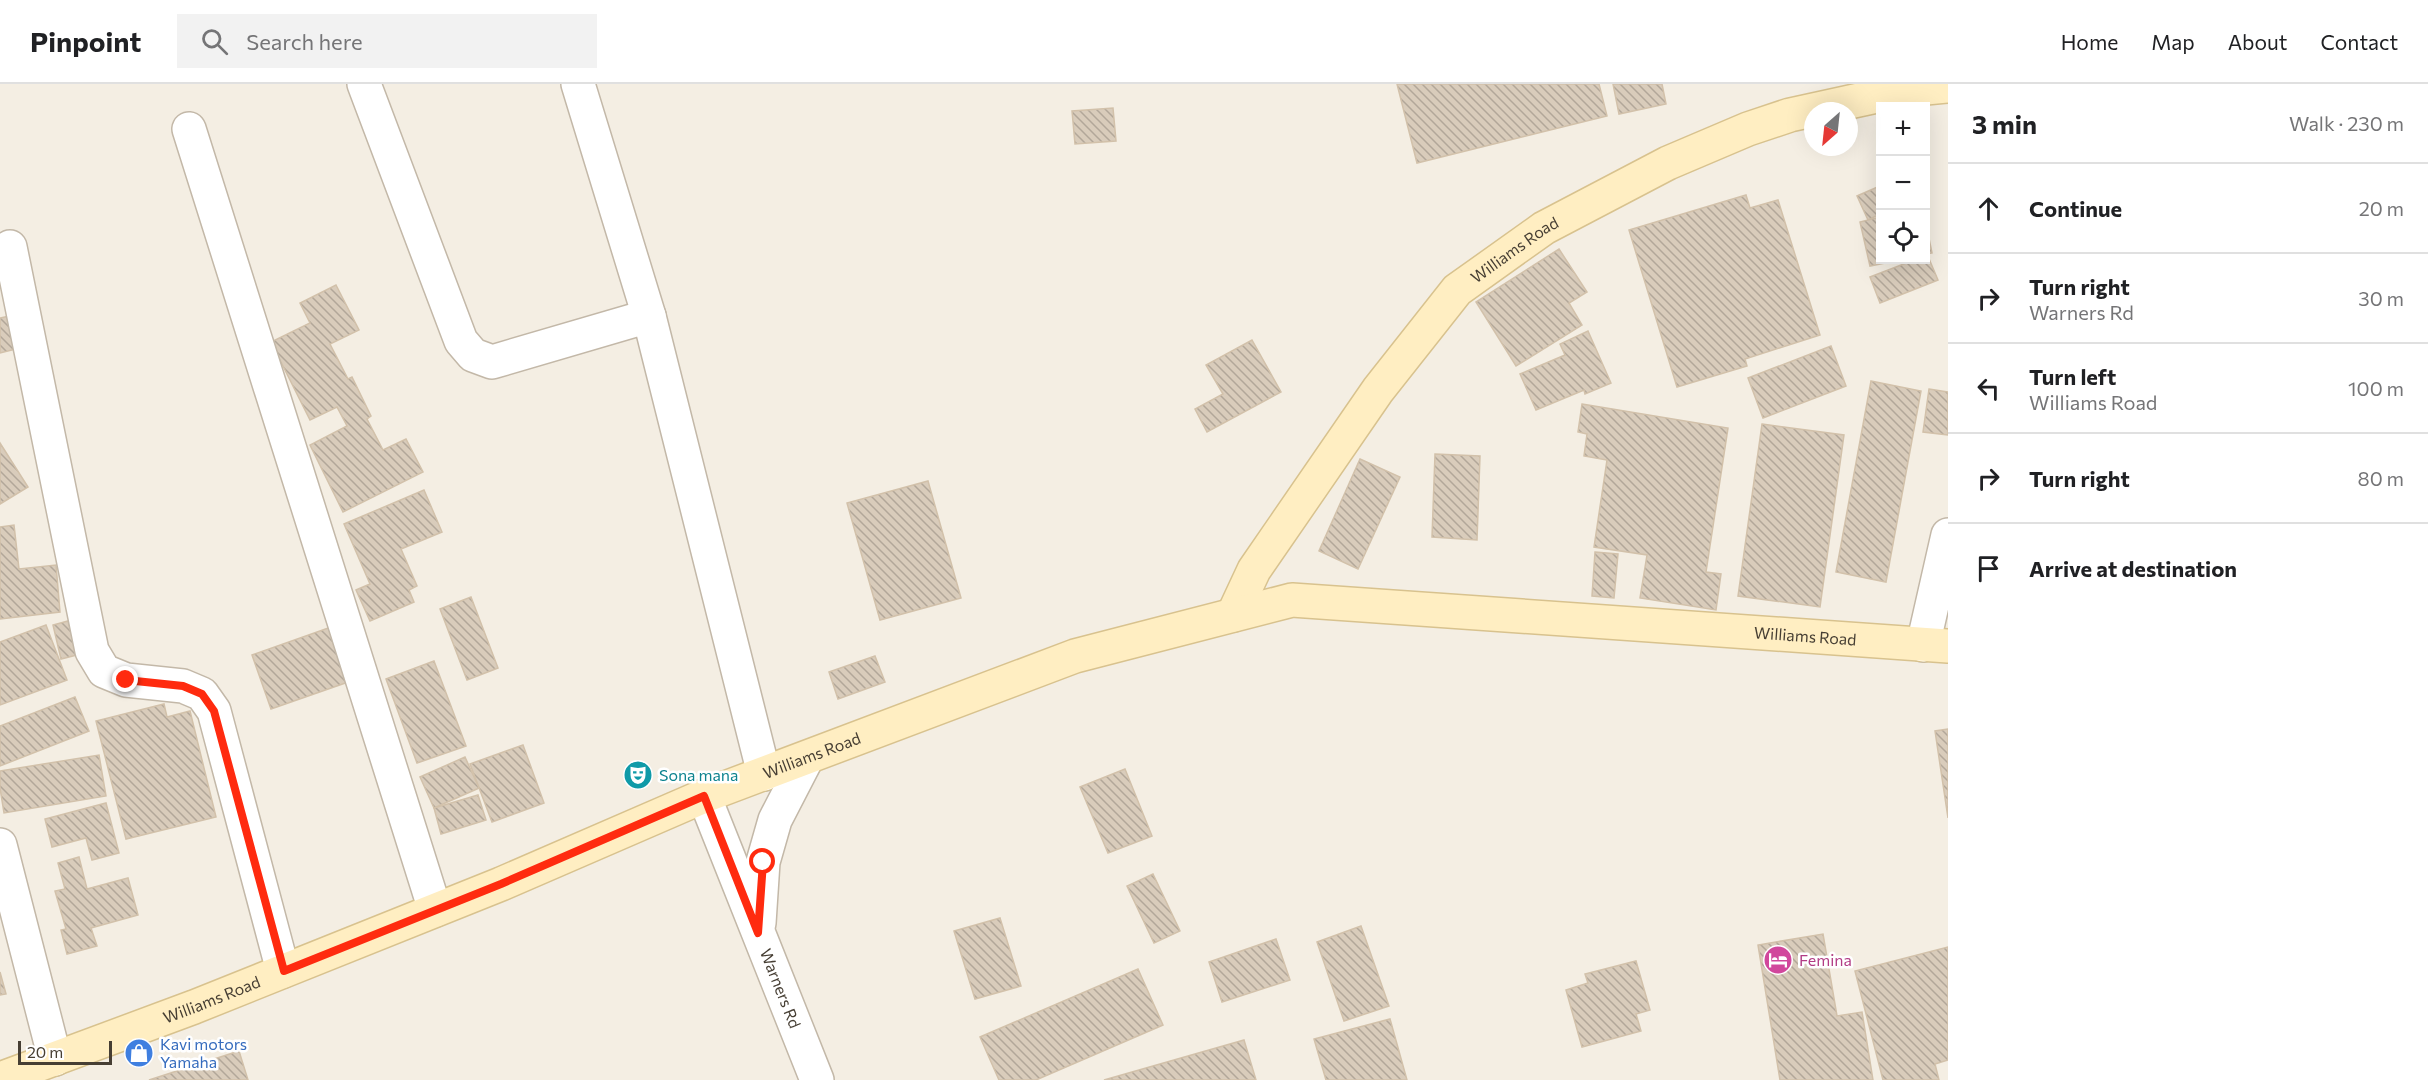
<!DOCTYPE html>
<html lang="en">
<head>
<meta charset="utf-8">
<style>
	:root { --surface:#fff; --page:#f2f2f2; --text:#202124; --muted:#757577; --line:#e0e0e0 }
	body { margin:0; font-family:Commissioner,sans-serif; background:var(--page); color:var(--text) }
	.controls { position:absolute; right:18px; top:18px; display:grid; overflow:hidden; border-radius:0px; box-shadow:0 6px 24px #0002 }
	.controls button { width:54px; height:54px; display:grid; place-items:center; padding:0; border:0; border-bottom:2px solid var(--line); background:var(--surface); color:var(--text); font:30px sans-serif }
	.compass { position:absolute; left:1804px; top:18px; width:54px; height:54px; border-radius:50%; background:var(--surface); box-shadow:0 6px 24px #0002; rotate:207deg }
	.scale { position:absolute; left:18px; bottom:15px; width:94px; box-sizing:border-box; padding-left:6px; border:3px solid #463e33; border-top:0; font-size:16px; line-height:21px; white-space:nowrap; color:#463e33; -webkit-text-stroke:4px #fff; paint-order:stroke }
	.stop { position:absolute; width:18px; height:18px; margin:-14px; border:4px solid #ff2b0f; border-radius:50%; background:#fff }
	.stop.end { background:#ff2b0f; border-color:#fff; box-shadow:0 2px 6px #0008 }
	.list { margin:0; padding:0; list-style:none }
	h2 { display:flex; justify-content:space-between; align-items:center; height:78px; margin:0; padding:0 24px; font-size:26px }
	h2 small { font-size:20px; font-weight:400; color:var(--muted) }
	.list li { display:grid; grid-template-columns:39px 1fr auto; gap:18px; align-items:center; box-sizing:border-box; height:90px; padding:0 24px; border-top:2px solid var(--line) }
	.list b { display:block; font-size:22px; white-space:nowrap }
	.list p { margin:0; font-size:20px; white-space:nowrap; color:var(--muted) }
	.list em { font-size:20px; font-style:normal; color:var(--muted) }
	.icon { flex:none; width:33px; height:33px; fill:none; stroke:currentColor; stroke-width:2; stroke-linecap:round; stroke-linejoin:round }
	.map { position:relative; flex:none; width:1948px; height:996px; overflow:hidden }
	header { display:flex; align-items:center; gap:36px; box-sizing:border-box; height:84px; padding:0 30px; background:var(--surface); border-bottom:2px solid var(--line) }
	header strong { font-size:28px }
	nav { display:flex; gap:33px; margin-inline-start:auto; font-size:21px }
	.search { width:420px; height:54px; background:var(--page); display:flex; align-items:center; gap:15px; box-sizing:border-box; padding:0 21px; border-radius:0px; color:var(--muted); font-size:22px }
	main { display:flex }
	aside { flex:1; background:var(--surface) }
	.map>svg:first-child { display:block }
	.building { fill:url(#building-back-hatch); stroke:#d2c1aa; stroke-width:1.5 }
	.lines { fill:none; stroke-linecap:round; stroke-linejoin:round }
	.street-casing { stroke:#c3b8a8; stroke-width:36 }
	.secondary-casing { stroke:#d8c28e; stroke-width:36 }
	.street { stroke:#fff; stroke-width:33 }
	.secondary { stroke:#ffeec2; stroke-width:33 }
	.route { stroke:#ff2b0f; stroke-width:8 }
	.labels { text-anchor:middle; stroke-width:5; stroke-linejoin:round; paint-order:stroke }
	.street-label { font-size:16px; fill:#463e33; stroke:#fff }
	.culture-label { font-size:16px; fill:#0d838f; stroke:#fff; text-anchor:start }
	.hotel-label { font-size:16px; fill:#b23c85; stroke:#fff; text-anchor:start }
	.shop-label { font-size:16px; fill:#366cbe; stroke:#fff; text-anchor:start }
</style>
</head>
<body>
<header>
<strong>Pinpoint</strong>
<div class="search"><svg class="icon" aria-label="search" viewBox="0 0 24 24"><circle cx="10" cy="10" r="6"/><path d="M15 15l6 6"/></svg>Search here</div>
<nav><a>Home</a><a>Map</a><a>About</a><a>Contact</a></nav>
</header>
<main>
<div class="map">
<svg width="1948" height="996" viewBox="0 0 1948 996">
	<defs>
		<pattern id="building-back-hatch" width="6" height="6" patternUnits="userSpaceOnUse" patternTransform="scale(1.5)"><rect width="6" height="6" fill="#d9ccbb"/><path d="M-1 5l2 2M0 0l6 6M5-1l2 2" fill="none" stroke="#b2a799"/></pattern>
	</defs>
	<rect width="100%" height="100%" fill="#f4eee3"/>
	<g class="building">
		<path d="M1397,0H1599L1607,32L1417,79Z"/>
		<path d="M1613,0H1662L1666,20L1619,30Z"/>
		<path d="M1113,24L1116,57L1075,60L1072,27Z"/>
		<path d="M1880,102V130L1868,136L1857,112Z"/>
		<path d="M1746,111L1750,124L1778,116L1820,251L1745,275L1747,282L1677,303L1629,146Z"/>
		<path d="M1880,133V176H1900L1870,182L1860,138Z"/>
		<path d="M1926,140L1932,169L1926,170Z"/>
		<path d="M1559,165L1587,208L1569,219L1582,241L1516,282L1476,218Z"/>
		<path d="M1927,170L1938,196L1880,219L1870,193L1914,176H1926Z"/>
		<path d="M336,201L359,246L330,260L348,295L352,293L371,332L367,335L383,366L406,355L423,388L343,428L310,361L347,342L337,323L310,336L271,258L310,239L300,219Z"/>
		<path d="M10,232L16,265L0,269V234Z"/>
		<path d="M1588,247L1611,299L1585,310L1584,306L1536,326L1520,290L1565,271L1560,260Z"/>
		<path d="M1252,256L1281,308L1207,348L1195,325L1223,310L1206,281Z"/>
		<path d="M1831,262L1846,302L1763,334L1748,294Z"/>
		<path d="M1871,297L1921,307L1886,498L1836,488Z"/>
		<path d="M1929,305L1948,308V351L1923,348Z"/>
		<path d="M1582,320L1728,344L1706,488L1721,490L1716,526L1640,514L1647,471L1594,463L1607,376L1584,372L1587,350L1578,348Z"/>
		<path d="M1762,340L1844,351L1820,523L1738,512Z"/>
		<path d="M0,359L28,403L0,420Z"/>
		<path d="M1435,370L1480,372L1477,456L1432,453Z"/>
		<path d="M1360,375L1400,393L1358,485L1319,467Z"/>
		<path d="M928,397L961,514L880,536L847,419Z"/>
		<path d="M424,406L442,448L401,465L417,502L409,506L414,518L370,537L356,506L370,500L344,440Z"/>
		<path d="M14,441L19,485L56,481L60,528L0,535V443Z"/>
		<path d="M1595,468L1618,470L1614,514L1592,512Z"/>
		<path d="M471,513L498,584L467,596L440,525Z"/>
		<path d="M68,537L77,571L61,575L53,541Z"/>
		<path d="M46,541L67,596L0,621V558Z"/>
		<path d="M334,542L354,596L271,625L252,571Z"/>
		<path d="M875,572L885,598L838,615L829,588Z"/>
		<path d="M434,577L466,662L417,679L386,595Z"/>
		<path d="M75,613L89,647L0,682V642Z"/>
		<path d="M164,620L167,633L190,627L216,733L126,755L96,637Z"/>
		<path d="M1948,645V734L1935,647Z"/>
		<path d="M523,661L544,719L492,738L470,680Z"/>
		<path d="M99,671L106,712L4,729L0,704V687Z"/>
		<path d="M465,673L479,704L434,724L420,693Z"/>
		<path d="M1125,685L1152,752L1108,769L1080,703Z"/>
		<path d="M478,711L486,736L441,750L434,724Z"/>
		<path d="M106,719L119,769L92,776L86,754L52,763L45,735Z"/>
		<path d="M79,773L87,805L128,794L138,831L91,844L97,862L67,870L61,846L66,845L55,807L65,805L58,779Z"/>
		<path d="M1153,790L1180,847L1154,859L1127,802Z"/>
		<path d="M1000,834L1021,902L975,915L954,847Z"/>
		<path d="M1361,842L1389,922L1344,937L1317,858Z"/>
		<path d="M1823,850L1837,932L1862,928L1873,996H1780L1758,861Z"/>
		<path d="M1276,855L1290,896L1222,918L1209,878Z"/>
		<path d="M1948,863V976L1935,980L1939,996H1883L1855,887Z"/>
		<path d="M1636,877L1650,926L1636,930L1641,947L1582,963L1566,906L1588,899L1585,890Z"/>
		<path d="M1138,885L1163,941L1036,996H999L980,953Z"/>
		<path d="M0,888L6,910L0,911Z"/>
		<path d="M1390,935L1407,996H1326L1314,955Z"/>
		<path d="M1244,956L1256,996H1104Z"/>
		<path d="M239,967L248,996H149Z"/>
	</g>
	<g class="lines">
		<g class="street-casing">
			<g id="street">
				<path d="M364,0L461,257L473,271L492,278L649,232"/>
				<path d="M578,0L649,232L764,690"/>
				<path d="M189,45L435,826"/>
				<path d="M10,163L92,567L104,587L126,596L183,602L202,610L214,627L283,887"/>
				<path d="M1923,561L1948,451"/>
				<path id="s1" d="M704,712L817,996"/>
				<path d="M0,761L55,975"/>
				<path d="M759,839L763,778L775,736L806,676"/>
			</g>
		</g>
		<g class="secondary-casing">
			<g id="secondary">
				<path id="s2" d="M1233,531L1254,486L1378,306L1457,206L1544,144L1668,79L1748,45L1790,31L1905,6L1948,2"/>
				<path id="s3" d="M0,995L194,923L501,800L704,712L1075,572L1292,516L1948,562"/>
			</g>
		</g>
		<use href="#street" class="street"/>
		<use href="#secondary" class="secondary"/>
	</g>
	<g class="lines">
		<path class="route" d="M126,596L183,602L202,610L214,627L284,887L501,800L704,712L758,849L763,778"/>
	</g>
	<defs>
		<g id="theatre-disc" transform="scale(1.5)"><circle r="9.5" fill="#0f9aa8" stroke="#fff"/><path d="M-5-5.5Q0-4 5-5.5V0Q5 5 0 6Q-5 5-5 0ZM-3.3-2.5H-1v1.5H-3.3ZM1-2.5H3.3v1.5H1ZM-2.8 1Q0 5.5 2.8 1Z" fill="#fff"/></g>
		<g id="hotel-disc" transform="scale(1.5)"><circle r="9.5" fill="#d1479c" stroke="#fff"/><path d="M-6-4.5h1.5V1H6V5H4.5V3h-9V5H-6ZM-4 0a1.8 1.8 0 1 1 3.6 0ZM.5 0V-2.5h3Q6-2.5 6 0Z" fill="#fff"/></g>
		<g id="shop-disc" transform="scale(1.5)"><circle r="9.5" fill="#3f7fe0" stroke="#fff"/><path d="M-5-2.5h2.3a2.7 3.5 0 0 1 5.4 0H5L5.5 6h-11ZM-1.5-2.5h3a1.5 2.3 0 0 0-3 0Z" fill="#fff"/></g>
	</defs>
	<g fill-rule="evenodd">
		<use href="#theatre-disc" x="638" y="691"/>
		<use href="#hotel-disc" x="1778" y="876"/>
		<use href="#shop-disc" x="139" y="969"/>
	</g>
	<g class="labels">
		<g class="street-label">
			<text dy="6" stroke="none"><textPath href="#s2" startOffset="466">Williams Road</textPath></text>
			<text dy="6" stroke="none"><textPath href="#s3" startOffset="1894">Williams Road</textPath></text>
			<text dy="6" stroke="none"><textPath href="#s3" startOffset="874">Williams Road</textPath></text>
			<text dy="6" stroke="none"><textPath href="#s1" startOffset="207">Warners Rd</textPath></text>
			<text dy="6" stroke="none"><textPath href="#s3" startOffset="226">Williams Road</textPath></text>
		</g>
		<g class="culture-label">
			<text x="659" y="697">Sona mana</text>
		</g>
		<g class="hotel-label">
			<text x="1799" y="882">Femina</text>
		</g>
		<g class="shop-label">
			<text x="160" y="966">Kavi motors<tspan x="160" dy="18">Yamaha</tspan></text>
		</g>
	</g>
</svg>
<div class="controls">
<button>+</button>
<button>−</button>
<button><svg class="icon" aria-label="locate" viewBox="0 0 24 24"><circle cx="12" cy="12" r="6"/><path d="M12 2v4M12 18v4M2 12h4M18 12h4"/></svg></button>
</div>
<svg class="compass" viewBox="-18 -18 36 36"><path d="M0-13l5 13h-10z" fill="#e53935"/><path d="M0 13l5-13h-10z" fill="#757577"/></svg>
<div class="scale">20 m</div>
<div class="stop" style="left:763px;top:778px"></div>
<div class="stop end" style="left:126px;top:596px"></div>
</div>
<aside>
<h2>3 min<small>Walk · 230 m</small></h2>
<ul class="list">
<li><svg class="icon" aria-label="ahead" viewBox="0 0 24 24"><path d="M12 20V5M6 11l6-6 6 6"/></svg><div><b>Continue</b></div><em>20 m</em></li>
<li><svg class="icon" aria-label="right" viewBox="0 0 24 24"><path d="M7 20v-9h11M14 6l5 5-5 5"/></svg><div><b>Turn right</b><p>Warners Rd</p></div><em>30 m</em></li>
<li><svg class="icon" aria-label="left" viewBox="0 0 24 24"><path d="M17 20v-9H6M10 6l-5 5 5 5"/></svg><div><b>Turn left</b><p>Williams Road</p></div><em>100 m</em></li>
<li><svg class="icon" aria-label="right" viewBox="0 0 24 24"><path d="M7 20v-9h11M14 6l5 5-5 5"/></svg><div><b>Turn right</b></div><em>80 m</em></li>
<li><svg class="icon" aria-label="arrive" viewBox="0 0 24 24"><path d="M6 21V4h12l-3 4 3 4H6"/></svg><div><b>Arrive at destination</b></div></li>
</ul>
</aside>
</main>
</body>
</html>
